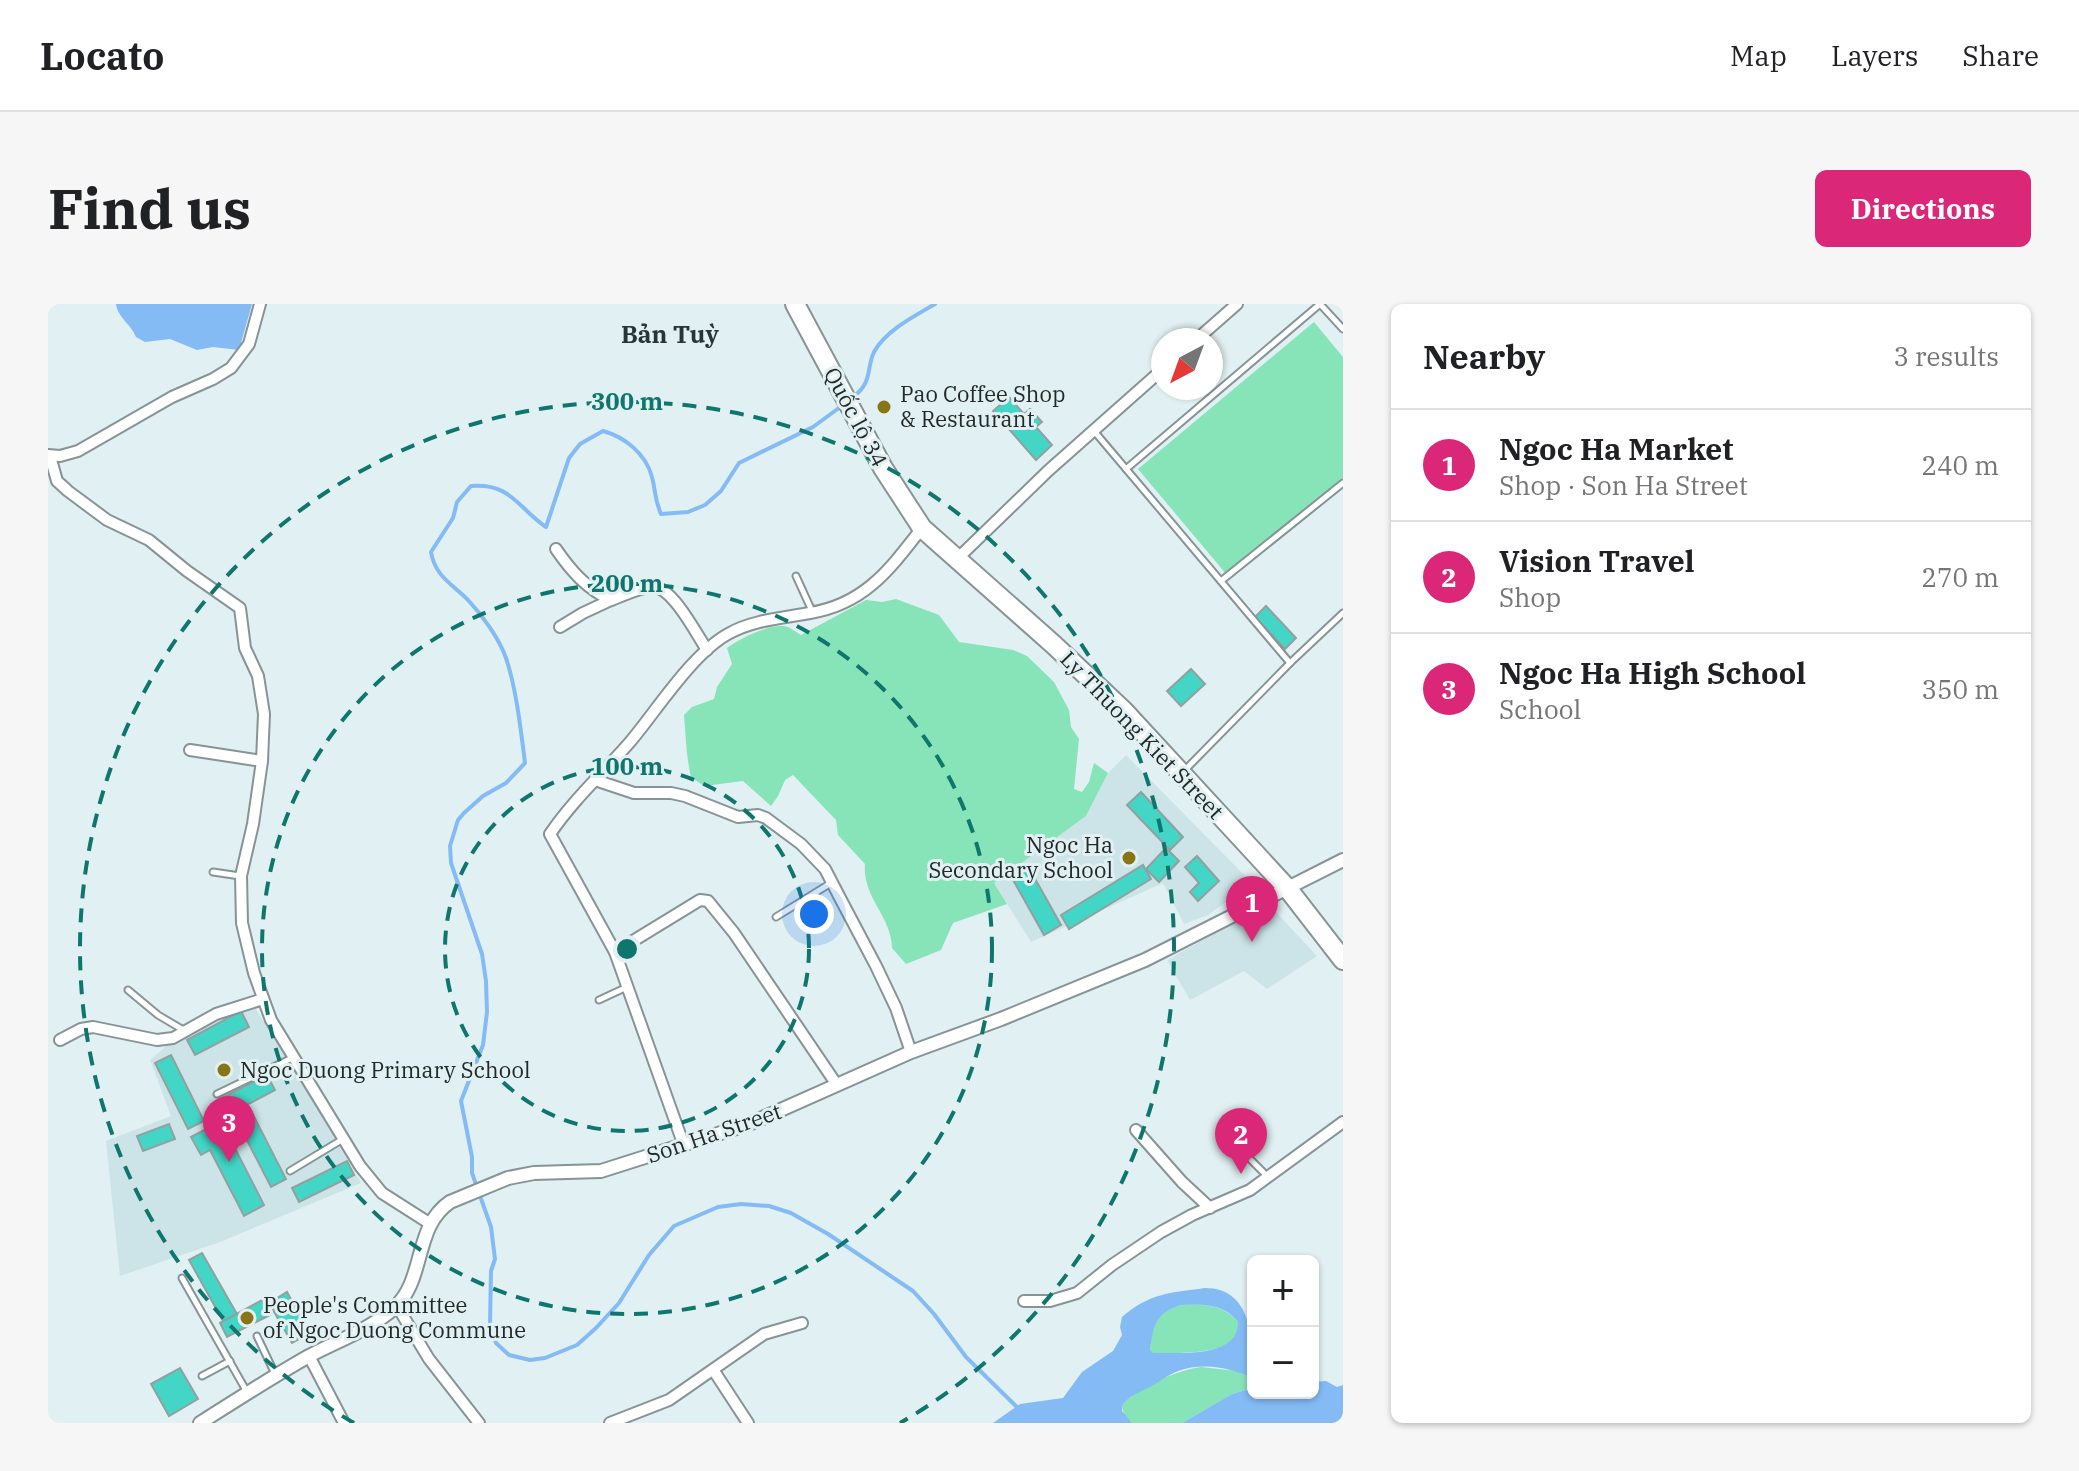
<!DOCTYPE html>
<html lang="en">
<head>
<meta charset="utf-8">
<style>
	:root { --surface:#fff; --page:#f6f6f6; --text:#202124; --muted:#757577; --line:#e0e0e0; --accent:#db2777 }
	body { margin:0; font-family:"IBM Plex Serif",serif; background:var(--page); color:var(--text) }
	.controls { position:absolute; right:24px; bottom:24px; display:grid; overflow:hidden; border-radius:12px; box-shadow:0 2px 6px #0004 }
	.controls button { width:72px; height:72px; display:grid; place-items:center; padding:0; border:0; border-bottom:2px solid var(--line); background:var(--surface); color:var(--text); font:40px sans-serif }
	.compass { position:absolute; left:1103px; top:24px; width:72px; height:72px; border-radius:50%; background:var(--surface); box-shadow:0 2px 6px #0004; rotate:221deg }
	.you { position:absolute; left:766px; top:610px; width:28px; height:28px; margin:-20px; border:6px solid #fff; border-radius:50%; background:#1a73e8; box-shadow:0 0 0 12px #1a73e833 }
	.badge { display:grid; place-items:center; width:52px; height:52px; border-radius:50%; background:var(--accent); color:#fff; font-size:26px; font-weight:700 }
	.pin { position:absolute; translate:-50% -66px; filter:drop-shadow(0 2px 4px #0008) }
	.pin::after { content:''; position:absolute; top:42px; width:28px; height:24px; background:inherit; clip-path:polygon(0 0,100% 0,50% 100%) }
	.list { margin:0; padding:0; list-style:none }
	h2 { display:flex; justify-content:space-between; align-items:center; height:104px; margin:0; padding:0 32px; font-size:34px }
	h2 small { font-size:26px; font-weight:400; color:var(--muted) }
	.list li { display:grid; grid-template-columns:52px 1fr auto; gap:24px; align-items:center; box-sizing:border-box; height:112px; padding:0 32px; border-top:2px solid var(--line) }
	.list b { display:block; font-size:30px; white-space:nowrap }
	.list p { margin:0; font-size:26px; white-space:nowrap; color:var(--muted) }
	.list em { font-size:26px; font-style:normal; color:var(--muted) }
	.map { position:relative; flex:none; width:1295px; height:1119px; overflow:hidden; border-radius:12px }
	header { display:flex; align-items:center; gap:48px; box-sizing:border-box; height:112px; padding:0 40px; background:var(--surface); border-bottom:2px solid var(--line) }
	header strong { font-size:38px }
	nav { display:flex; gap:44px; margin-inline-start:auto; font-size:28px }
	.intro { display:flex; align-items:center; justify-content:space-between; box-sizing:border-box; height:192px; padding:0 48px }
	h1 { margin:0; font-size:56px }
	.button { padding:20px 36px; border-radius:12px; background:var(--accent); color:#fff; font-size:28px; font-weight:700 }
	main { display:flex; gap:48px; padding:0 48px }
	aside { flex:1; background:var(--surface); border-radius:12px; box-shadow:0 2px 6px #0004 }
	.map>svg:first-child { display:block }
	.built { fill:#cce4e7 }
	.green { fill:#87e3b8 }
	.water { fill:#84bbf4; fill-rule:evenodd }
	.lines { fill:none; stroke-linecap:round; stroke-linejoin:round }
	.stream { stroke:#84bbf4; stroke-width:4 }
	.building { fill:#43d6c6; stroke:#92a09e; stroke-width:2 }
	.service-casing { stroke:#869496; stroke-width:9 }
	.minor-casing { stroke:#869496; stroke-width:14 }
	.tertiary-casing { stroke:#869496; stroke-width:16 }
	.trunk-casing { stroke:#869496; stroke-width:22 }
	.service { stroke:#fff; stroke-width:5 }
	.minor { stroke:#fff; stroke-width:10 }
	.tertiary { stroke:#fff; stroke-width:12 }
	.trunk { stroke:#fff; stroke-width:18 }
	.ring { fill:none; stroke:#0f766e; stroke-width:4; stroke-dasharray:14 10 }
	.poi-dot { fill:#887518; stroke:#e1f0f2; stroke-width:3 }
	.labels { text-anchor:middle; stroke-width:6; stroke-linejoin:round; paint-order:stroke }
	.poi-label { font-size:22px; fill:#232929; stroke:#e1f0f2; text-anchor:start }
	.street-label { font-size:22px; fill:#232929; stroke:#e1f0f2 }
	.neighbourhood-label { font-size:24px; font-weight:bold; fill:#283435; stroke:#e1f0f2 }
	.centre { fill:#0f766e; stroke:#e1f0f2; stroke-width:4 }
	.ring-label { font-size:24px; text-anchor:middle; font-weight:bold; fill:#0f766e; stroke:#e1f0f2; stroke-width:6; stroke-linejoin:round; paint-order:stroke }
</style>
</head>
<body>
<header>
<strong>Locato</strong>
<nav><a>Map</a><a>Layers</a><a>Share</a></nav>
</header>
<div class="intro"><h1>Find us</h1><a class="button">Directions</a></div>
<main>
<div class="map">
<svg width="1295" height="1119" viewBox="0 0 1295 1119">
	<rect width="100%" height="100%" fill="#e1f0f2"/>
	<g class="built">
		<path d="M1078,451L1204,579L1160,611L1136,620L1115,579L983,638L946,579L1038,512L1060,469Z"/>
		<path d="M1227,607L1269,652L1219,685L1196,667L1142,696L1119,656L1179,623Z"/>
		<path d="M204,699L253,776L313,879L172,938L72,972L58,837L123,812L102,756L123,738Z"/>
	</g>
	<g class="green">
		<path d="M1266,18L1295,53V174L1179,271L1090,165Z"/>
		<path d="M848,295L891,311L911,338L965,346L979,352L1006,378L1021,406L1023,423L1031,435L1026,485L1034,488L1041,478L1046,459L1060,469L1038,512L946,579L959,600L905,619L893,646L858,660L844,644C844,613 814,593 817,560L790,531L788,516L745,471L737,476L730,492L723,502L695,477L656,482L643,473C638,452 638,433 636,411L644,403L666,395L669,383L684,360L679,344C691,335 727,316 742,324C746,326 749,329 753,331L818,296L834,298Z"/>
		<path d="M1133,1001C1154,1000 1176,1000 1190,1018C1191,1024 1190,1031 1186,1036C1175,1050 1122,1049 1105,1050L1102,1047C1105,1021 1105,1010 1133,1001Z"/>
		<path d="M1153,1063L1189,1067L1205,1075V1084L1184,1090L1134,1119H1084C1077,1113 1074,1109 1075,1100C1092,1083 1129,1066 1153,1063Z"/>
	</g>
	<g class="water">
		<path d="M68,0H204L191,46L165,43L149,46L122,35L97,38L88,33C83,20 70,14 68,0Z"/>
		<path d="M1157,984C1206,984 1205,1040 1205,1075C1184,1063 1154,1058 1130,1067C1120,1071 1111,1078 1102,1083C1092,1088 1083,1091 1075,1100L1074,1107L1084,1119H945L972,1100L1015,1094L1034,1068L1065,1047L1074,1031L1072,1023L1074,1013C1102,989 1121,989 1157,984ZM1133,1001C1155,1000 1177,1000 1190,1018C1191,1055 1130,1048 1105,1049L1102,1046C1106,1021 1106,1010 1133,1001Z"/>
		<path d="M1278,1077L1289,1083L1295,1081V1119H1134L1184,1090L1205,1084V1089H1265V1078Z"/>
	</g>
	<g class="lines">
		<g class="stream">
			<path d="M805,93C825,78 818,65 826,48C838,26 867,12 887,0"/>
			<path d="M795,101L765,123L691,159L673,187L657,201L640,208L613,210C606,194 608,188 604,173C598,150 577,133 555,127L532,140L521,154L498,223C469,203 463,179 423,182L409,198L405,214L383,248C387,272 404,280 420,296C434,311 451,334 458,354C468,383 473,427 477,459L458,479L435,492L416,509L410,516L402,542L403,559L434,650L438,677L439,708L435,741L413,797L424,853V869L443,923L447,955L443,967L442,1021L448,1039L461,1051L482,1056L497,1054L529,1041L548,1024L571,999L601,951L626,922L670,903L693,900L721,902L743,909L780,930L865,987L886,1010L918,1053L971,1105"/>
		</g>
	</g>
	<g class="building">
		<path d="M961,93L976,110L982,105L994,118L988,123L1004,141L988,156L945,107Z"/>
		<path d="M1218,302L1248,334L1237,345L1207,313Z"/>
		<path d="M1143,365L1157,380L1133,402L1119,387Z"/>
		<path d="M1093,488L1135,533L1122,546L1079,501Z"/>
		<path d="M1118,544L1131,557L1111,578L1098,565Z"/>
		<path d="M1149,552L1171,577L1150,597L1142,588L1151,579L1137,563Z"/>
		<path d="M1095,561L1103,575L1021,625L1013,611Z"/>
		<path d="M981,564L1013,621L996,631L964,574Z"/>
		<path d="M193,707L201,723L147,751L139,736Z"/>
		<path d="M123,751L156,817L140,825L107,759Z"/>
		<path d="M219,771L227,786L178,812L170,796Z"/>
		<path d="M201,803L238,875L223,883L186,811Z"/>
		<path d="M173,817L216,901L196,912L162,846L153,851L143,833Z"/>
		<path d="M121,820L127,835L95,847L89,832Z"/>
		<path d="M299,857L306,871L251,898L244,884Z"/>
		<path d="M154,949L189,1010L175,1017L141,956Z"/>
		<path d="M239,988L262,1029L244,1039L221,999Z"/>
		<path d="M214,996L222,1011L179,1033L172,1019Z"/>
		<path d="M132,1064L150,1095L121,1112L103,1080Z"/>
	</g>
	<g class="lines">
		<g class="service-casing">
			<g id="service">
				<path d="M1272,0L1295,25"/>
				<path d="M1046,127L1242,359"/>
				<path d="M1078,165L1272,0"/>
				<path d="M748,272L764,307"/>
				<path d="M1173,277L1295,179"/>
				<path d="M1137,466L1242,359L1295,309"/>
				<path d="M165,568L192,572"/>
				<path d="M728,613L783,579"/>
				<path d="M80,686L110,711L137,727"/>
				<path d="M551,696L579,683"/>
				<path d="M169,790L244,754"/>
				<path d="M1178,831L1220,873"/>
				<path d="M242,867L295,835"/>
				<path d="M134,974L199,1088"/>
				<path d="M209,1032L227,1070"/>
				<path d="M154,1072L182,1057"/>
			</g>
		</g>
		<g class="minor-casing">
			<g id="minor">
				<path d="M1148,36L1189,0"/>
				<path d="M0,151L12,152L30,147L124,93L165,75L183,64L201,40L212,0"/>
				<path d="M2,152L9,177L20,187L59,216L101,236L139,267L192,304L197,344L210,372L216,410L214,457L205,520L193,572L194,619L206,669L223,716L312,862L334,889L381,919"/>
				<path d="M508,245C523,267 539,285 563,296C576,292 592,282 606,283C625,284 649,331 659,346"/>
				<path d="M908,256L1001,166L1115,65"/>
				<path d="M512,323L535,309L563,296"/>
				<path d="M142,446L214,457"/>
				<path d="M547,476L586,489H623L637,492L690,513L710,511L718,514L753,540L777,565L791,592L828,662L848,704L863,748"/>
				<path d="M567,648L652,596L660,597L686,629L789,781"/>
				<path d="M12,736L33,725L45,723L109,736L125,734L168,710L215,695"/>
				<path d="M1088,826L1134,878L1162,904"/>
				<path d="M635,839L567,648L502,530C525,496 556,468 582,438C609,406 644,350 680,330C704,316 735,314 762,309C817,300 842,265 874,224"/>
				<path d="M976,997H1002L1029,989L1064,961L1113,928L1144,911L1202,886L1295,818"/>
				<path d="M349,1002L381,1055L431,1119"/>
				<path d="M261,1052L296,1119"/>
				<path d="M666,1067L700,1119"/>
				<path d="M562,1119L621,1096L716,1030L754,1019"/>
			</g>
		</g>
		<g class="tertiary-casing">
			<path id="tertiary" d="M152,1119C188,1096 224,1073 261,1052C289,1037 323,1025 346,1004C378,976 365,923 402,898L460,874L486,869L553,867L701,820L863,748L953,715L1097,656L1295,556"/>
		</g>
		<g class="trunk-casing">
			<path id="trunk" d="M747,0L835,164L874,224L1006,341L1076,407L1240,585L1295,656"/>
		</g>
		<use href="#service" class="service"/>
		<use href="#minor" class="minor"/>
		<use href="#tertiary" class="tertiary"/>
		<use href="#trunk" class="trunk"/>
	</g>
	<g class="ring">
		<circle cx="579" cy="645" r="182"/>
		<circle cx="579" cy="645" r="365"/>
		<path d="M306 1119A547 547 0 1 1 852 1119"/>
	</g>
	<g class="poi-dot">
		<circle cx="836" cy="103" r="8"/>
		<circle cx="1081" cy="554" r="8"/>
		<circle cx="176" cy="766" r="8"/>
		<circle cx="199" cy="1014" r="8"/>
	</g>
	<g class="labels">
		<g class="poi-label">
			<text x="852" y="98">Pao Coffee Shop<tspan x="852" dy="25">&amp; Restaurant</tspan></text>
			<text x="1065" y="549" text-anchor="end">Ngoc Ha<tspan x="1065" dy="25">Secondary School</tspan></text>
			<text x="192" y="774">Ngoc Duong Primary School</text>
			<text x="215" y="1009">People's Committee<tspan x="215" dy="25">of Ngoc Duong Commune</tspan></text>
		</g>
		<g class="street-label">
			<text transform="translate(808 113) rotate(62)" y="8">Quốc lộ 34</text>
			<text transform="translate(1094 431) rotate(46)" y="8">Ly Thuong Kiet Street</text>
			<text transform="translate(666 829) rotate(-19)" y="8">Son Ha Street</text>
		</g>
		<g class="neighbourhood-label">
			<text x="622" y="39">Bản Tuỳ</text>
		</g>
	</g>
	<circle cx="579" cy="645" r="12" class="centre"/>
	<g class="ring-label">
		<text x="579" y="106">300 m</text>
		<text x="579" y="288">200 m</text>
		<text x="579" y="471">100 m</text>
	</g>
</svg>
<div class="controls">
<button>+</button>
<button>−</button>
</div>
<svg class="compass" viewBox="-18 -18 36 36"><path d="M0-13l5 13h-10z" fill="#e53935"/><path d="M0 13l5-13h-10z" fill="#757577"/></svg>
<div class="you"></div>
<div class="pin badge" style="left:1204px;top:638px">1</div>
<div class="pin badge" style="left:1193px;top:870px">2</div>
<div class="pin badge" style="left:181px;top:858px">3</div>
</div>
<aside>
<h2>Nearby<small>3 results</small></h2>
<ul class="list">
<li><span class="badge">1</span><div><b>Ngoc Ha Market</b><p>Shop · Son Ha Street</p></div><em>240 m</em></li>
<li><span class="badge">2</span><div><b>Vision Travel</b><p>Shop</p></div><em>270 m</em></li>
<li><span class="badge">3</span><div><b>Ngoc Ha High School</b><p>School</p></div><em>350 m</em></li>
</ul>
</aside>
</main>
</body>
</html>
